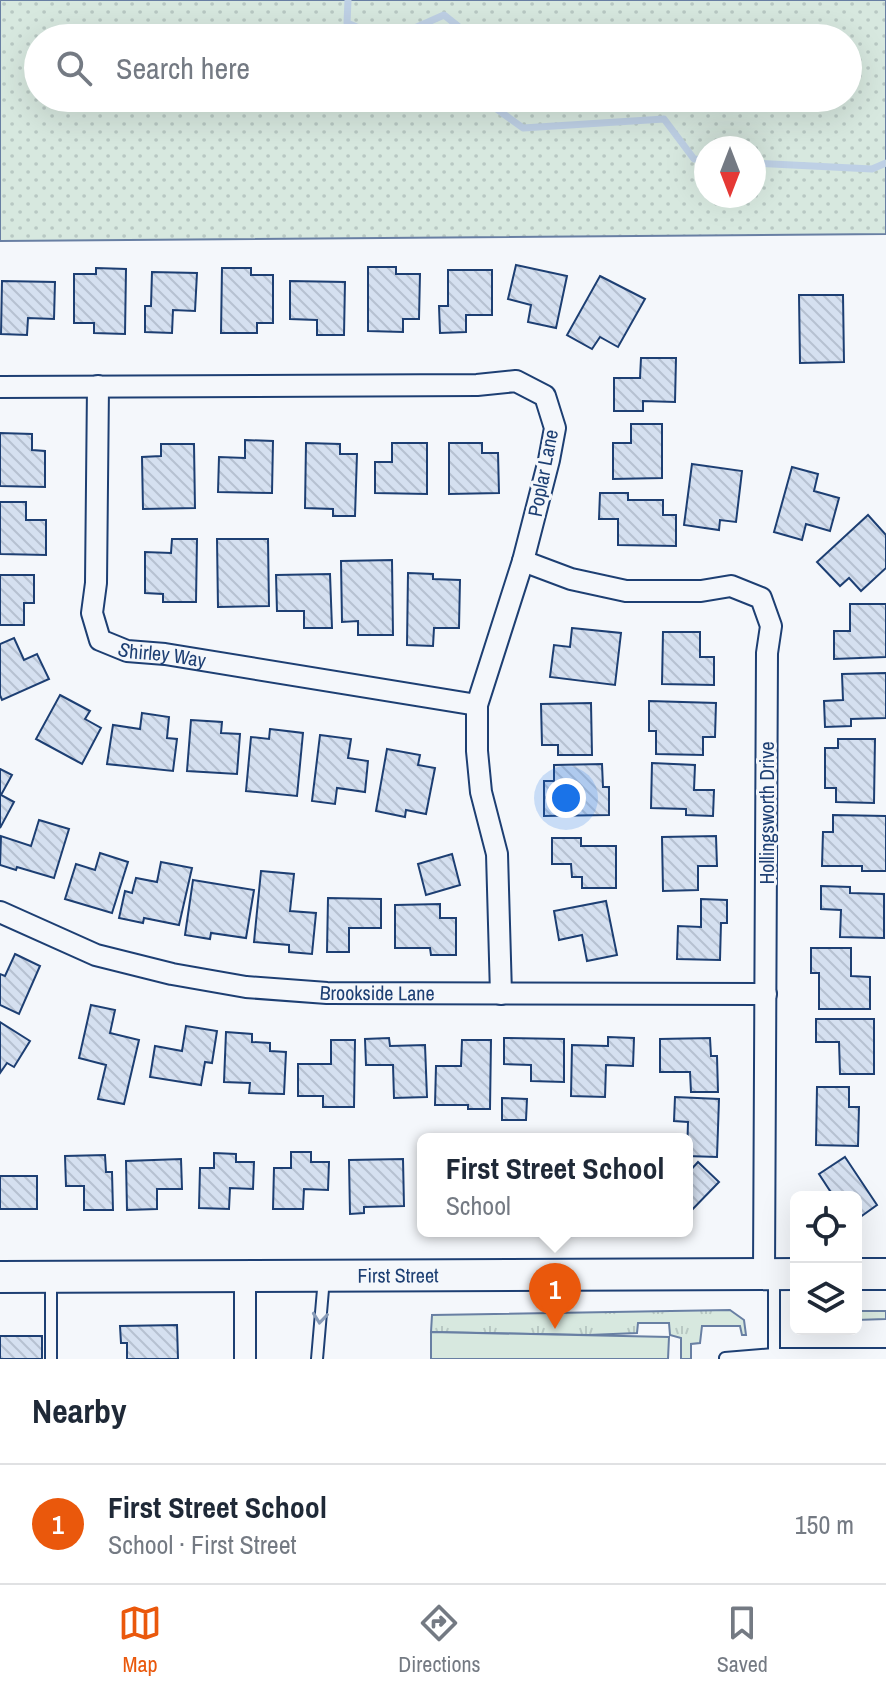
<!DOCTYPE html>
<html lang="en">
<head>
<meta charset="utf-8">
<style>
	:root { --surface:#fff; --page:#f2f2f3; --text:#1f2937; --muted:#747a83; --line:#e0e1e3; --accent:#ea580c }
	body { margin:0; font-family:"Archivo Narrow",sans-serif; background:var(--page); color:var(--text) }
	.controls { position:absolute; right:24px; bottom:24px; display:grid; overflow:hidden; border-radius:12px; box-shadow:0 8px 32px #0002 }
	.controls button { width:72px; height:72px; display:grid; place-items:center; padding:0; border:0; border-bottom:2px solid var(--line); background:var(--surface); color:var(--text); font:40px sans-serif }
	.compass { position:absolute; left:694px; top:136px; width:72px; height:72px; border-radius:50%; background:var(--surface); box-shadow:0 8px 32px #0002; rotate:180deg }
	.you { position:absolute; left:566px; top:798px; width:28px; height:28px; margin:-20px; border:6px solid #fff; border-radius:50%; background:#1a73e8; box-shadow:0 0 0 12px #1a73e833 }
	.badge { display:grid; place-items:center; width:52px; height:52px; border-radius:50%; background:var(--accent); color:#fff; font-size:26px; font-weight:700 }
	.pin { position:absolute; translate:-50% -66px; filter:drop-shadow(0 2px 4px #0008) }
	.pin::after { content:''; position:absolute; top:42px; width:28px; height:24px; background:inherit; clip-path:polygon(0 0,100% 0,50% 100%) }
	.popup { position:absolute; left:417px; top:1133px; width:276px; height:104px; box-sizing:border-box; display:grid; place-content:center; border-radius:12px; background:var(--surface); filter:drop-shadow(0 2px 6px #0005); font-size:26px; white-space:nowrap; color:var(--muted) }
	.popup b { font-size:30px; color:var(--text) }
	.popup::after { content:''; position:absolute; left:50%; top:100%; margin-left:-16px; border:16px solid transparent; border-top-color:var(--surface) }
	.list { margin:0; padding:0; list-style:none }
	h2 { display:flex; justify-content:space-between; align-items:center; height:104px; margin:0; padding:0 32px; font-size:34px }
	h2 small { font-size:26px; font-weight:400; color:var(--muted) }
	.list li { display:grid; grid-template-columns:52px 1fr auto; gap:24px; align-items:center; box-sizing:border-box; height:120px; padding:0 32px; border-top:2px solid var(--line) }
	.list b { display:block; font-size:30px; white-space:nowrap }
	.list p { margin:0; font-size:26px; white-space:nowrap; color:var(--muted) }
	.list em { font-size:26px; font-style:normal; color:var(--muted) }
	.icon { flex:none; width:44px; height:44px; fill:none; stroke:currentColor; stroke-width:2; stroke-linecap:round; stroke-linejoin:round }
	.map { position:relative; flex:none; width:886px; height:1359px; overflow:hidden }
	.search { position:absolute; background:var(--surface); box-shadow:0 8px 32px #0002; left:24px; right:24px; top:24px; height:88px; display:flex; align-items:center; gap:20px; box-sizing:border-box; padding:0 28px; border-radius:44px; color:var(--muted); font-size:30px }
	.sheet { height:224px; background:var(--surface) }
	nav { display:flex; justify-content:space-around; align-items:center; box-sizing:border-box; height:112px; border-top:2px solid var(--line); background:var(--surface); font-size:22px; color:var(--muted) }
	nav a { display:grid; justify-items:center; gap:4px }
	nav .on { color:var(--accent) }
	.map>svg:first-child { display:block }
	.grass { fill:url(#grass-tufts); stroke:#687fa3; stroke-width:2 }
	.park { fill:url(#park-dots); stroke:#687fa3; stroke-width:2; fill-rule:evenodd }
	.pitch { fill:#d7e8df; stroke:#687fa3; stroke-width:2 }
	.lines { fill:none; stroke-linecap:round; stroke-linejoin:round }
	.stream { stroke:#bed0e5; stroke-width:7 }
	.building { fill:url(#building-back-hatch); stroke:#1d3f73; stroke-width:2 }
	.lane-casing { stroke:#1d3f73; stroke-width:14 }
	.street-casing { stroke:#1d3f73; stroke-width:24 }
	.secondary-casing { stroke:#1d3f73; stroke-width:34 }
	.lane { stroke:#f4f7fb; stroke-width:10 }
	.street { stroke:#f4f7fb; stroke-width:20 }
	.secondary { stroke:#f4f7fb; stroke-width:30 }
	.oneway { stroke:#889bb7 }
	.labels { text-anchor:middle; stroke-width:6; stroke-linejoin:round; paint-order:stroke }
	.street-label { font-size:20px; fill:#1d3f73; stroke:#f4f7fb }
</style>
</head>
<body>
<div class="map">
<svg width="886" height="1359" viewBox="0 0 886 1359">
	<defs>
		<pattern id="grass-tufts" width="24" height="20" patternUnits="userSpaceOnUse" patternTransform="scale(2)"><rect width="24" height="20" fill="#d7e8df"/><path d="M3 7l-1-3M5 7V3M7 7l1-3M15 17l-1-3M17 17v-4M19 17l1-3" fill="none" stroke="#b8c8c3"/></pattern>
		<pattern id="park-dots" width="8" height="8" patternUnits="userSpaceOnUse" patternTransform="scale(2)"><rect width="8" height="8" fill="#d7e8df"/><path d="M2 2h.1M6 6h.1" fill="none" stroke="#b8c8c3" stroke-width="1.8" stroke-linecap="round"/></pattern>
		<pattern id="building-back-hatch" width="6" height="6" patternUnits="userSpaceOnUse" patternTransform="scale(2)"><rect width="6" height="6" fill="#d5e0f0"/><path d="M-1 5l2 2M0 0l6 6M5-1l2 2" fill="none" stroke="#b6c1d1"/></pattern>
	</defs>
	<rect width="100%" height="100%" fill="#f4f7fb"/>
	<g class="grass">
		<path d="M730,1310L744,1320L746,1335H742L740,1326H702L700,1343L691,1344V1359H681V1338L670,1335L669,1323H638L637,1333L589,1335L431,1332L432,1315Z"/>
		<path d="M856,1311H886V1319L856,1320Z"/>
	</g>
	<path class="park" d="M0,0H886V234L0,241ZM38,38H848V98H38ZM706,148H754V196H706Z"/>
	<path class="pitch" d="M431,1332L669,1337L668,1359H431Z"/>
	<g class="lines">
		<g class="stream">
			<path d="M348,0L347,23L384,38"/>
			<path d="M392,38L444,15L473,38"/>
			<path d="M487,98V102L523,128L664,119L694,159L706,160"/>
			<path d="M754,163L872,169L886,163"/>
		</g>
	</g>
	<g class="building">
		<path d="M516,265L567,276L556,328L528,322L531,305L508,299Z"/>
		<path d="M368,267H396V274H420L419,319H403V332L368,331Z"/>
		<path d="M96,268L126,269L125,334L94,333V323H74V274H96Z"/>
		<path d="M222,268H251V275H273V323H257V333H221Z"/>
		<path d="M448,270H492V315H466V332L440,333L439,306H448Z"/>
		<path d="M152,272L197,273L195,311L173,310L172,333L145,332V306H151Z"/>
		<path d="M600,276L645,299L618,347L600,337L592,349L567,335Z"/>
		<path d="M2,281L55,282L54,319L28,318L27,335L1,334Z"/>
		<path d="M290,281L345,282L344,335H317V320L290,319Z"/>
		<path d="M799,295H843L844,362L800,363Z"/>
		<path d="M641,358H676L675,402L643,401V411H614V378H640Z"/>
		<path d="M631,424H662V478L613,479V443H631Z"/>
		<path d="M0,433L32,434V450L45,451V487L0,486Z"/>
		<path d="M245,440L273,441L272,493L218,492L219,457L245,458Z"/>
		<path d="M306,443L340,444V454H357L355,516H333V509L305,508Z"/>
		<path d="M392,443H427V494L375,493V462H392Z"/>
		<path d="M449,443H482V453H498L499,493L449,494Z"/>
		<path d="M161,444H194L195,508L143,509L142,457L161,456Z"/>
		<path d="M692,464L742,471L736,522L720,520L719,530L684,525Z"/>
		<path d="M792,467L818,474L814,491L839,498L830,531L806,524L802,540L774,532Z"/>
		<path d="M600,493H628V500H663V515H676V546L618,545V519H599Z"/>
		<path d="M0,502H26V520H46V555L0,554Z"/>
		<path d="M868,515L886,535V568L861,591L849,578L840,586L817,562Z"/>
		<path d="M172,539H197L196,602H163V594L145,593V552L171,553Z"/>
		<path d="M217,539H268L269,606L218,607Z"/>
		<path d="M392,560L393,635H358V621L342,622L341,561Z"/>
		<path d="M408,573L433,574V579L460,580L459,628H434L433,646L407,645Z"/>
		<path d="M330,574L332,628H304V611H277L276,575Z"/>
		<path d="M0,575H34V603H24V625H0Z"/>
		<path d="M850,604H886V657L834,659V631H850Z"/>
		<path d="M572,628L621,633L615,685L550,677L554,645L570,647Z"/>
		<path d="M663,632H700V657H714V685L662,684Z"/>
		<path d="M14,638L24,660L37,654L49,679L2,700L0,695V644Z"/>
		<path d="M886,673V718L851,719V726L825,727L824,701L843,700L842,674Z"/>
		<path d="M60,695L90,711L85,719L101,728L82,764L36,739Z"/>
		<path d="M649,701L716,703L715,737H703V755L656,754V731H649Z"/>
		<path d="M591,703L592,755H558V745H542L541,704Z"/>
		<path d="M142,713L169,717L167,738L177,739L173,771L107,764L113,725L140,729Z"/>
		<path d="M191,720L222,722L221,733L240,734L237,774L187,771Z"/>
		<path d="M270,729L303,733L297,796L246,791L251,737L269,739Z"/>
		<path d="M320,735L351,739L348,758L368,761L365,792L337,788L335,804L312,801Z"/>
		<path d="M838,739H875L874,803L836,802V788H825V748H838Z"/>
		<path d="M387,749L420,755L418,765L435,768L426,814L406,810L405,817L376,811Z"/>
		<path d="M652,763L695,765L694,790H714L713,816L686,815V809L651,808Z"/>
		<path d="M602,764L603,787H609V815L544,816V781H554V765Z"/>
		<path d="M0,769L12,775L1,795L14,802L0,828Z"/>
		<path d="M833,815L886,816V871H862V866H822L823,832H833Z"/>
		<path d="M39,820L69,829L54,878L17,867L16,870L0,865L1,836L31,846Z"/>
		<path d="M716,836L717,866H698V890L663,891L662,837Z"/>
		<path d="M552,838H581V846H616V888H582V877H572L571,864H552Z"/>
		<path d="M100,853L128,862L112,913L65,899L76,864L95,870Z"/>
		<path d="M452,854L460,885L426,895L418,864Z"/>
		<path d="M161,862L192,868L179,925L144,918L143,923L119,918L125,891L132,893L136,878L157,882Z"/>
		<path d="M261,871L294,874L290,911L316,913L312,954L289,952V945L254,942Z"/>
		<path d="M193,880L254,890L246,938L211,933L210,939L185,935Z"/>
		<path d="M821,886L850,887V893L884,894V938L840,937L841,910L821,909Z"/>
		<path d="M328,898L381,899V928H349V952H327Z"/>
		<path d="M701,899L727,900V923H721L720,960L677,959L678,926L701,927Z"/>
		<path d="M606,901L617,955L587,961L582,935L559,940L554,911Z"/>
		<path d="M440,904V918H456V955H431L430,948H395V905Z"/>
		<path d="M811,948H851V976L870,977V1009H819V973H811Z"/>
		<path d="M15,954L40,966L19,1014L0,1005V974L5,976Z"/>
		<path d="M91,1005L115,1010L110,1033L139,1040L124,1104L98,1099L106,1065L79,1058Z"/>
		<path d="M816,1019H874V1074H840L839,1042H816Z"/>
		<path d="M0,1022L30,1041L14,1067L7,1063L0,1073Z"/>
		<path d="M186,1026L217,1031L212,1063L205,1062L201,1085L150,1077L155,1046L182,1051Z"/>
		<path d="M226,1032L252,1034V1042L270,1043V1051L286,1052L284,1094L249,1093L250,1083L224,1082Z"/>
		<path d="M608,1037L634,1038L633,1066L606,1065L605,1097L571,1096L572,1045L608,1046Z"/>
		<path d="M389,1038L390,1046L425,1045L427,1097L394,1098L393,1065H366L365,1039Z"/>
		<path d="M504,1038L564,1039V1082L531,1081V1065L504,1064Z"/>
		<path d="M710,1038L711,1056H717L718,1092H691L690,1072H660V1039Z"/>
		<path d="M331,1040H355L354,1107H323V1096H298V1064H331Z"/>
		<path d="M462,1040H491L490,1109H468V1105H435L436,1066H461Z"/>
		<path d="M817,1087H849V1107H859L858,1146L816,1145Z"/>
		<path d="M675,1097L719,1099L717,1157L687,1156L688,1122L674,1121Z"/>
		<path d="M502,1098L527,1099L526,1120H502Z"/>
		<path d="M291,1152H311V1162H329L328,1190L304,1189L303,1209H273L274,1168H291Z"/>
		<path d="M214,1153L236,1154V1162H254L253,1189L230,1188L229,1209L199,1208L200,1168H214Z"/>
		<path d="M105,1155L106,1172H112L113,1210H84V1186H66L65,1156Z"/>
		<path d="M845,1157L877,1205L856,1220V1197H834L819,1174Z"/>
		<path d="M181,1159L182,1189H157V1209L127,1210L126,1161Z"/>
		<path d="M403,1159L404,1206L364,1207V1213L350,1214L349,1160Z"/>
		<path d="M698,1162L719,1182L687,1215V1174Z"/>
		<rect x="0" y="1176" width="37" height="33"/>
		<path d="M177,1325L178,1359H127V1343H121L120,1326Z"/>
		<rect x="0" y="1336" width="42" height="23"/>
	</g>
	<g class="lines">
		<g class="lane-casing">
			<g id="lane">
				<path d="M774,1276V1354H886"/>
				<path d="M51,1281V1359"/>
				<path d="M725,1358L774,1354"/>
				<path d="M317,1359L324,1278"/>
			</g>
		</g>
		<g class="street-casing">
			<g id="street">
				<path id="s1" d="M98,386L96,583L92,613L100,640L127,651L165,654L477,705"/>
				<path d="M0,387L477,385L516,381L545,396L555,428L549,460L523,561L477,705V751L481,792L497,854L501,994"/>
				<path d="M523,561L571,579L626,591H701L731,586L761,598L771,626L767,653L764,1274"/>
				<path id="s2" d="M0,912L96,955L172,974L246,987L327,993L766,994"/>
				<path d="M245,1277V1359"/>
			</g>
		</g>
		<g class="secondary-casing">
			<g id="secondary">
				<path d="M856,1274H886"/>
				<path id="s3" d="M0,1277L796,1274"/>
			</g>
		</g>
		<use href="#lane" class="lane"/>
		<use href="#street" class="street"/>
		<use href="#secondary" class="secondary"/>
	</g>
	<defs><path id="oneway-chevron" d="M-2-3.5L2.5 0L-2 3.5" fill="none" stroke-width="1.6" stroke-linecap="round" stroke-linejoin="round" transform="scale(2)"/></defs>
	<use class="oneway" href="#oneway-chevron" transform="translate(320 1318) rotate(96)"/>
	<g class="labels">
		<g class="street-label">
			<text transform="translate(543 473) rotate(-79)" y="7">Poplar Lane</text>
			<text dy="7" stroke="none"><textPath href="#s1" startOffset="320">Shirley Way</textPath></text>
			<text transform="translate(767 813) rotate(-90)" y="7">Hollingsworth Drive</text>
			<text dy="7" stroke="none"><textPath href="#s2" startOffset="390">Brookside Lane</textPath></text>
			<text dy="7" stroke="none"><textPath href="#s3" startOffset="398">First Street</textPath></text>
		</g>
	</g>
</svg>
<div class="controls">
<button><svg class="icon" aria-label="locate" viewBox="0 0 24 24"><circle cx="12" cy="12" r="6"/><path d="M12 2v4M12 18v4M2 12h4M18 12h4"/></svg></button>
<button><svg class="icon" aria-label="layers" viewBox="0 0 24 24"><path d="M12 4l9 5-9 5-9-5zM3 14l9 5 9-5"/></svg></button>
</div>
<svg class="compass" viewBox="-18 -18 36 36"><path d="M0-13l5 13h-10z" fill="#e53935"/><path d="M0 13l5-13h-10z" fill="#747a83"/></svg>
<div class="you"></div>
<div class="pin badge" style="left:555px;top:1329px">1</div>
<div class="popup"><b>First Street School</b>School</div>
<div class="search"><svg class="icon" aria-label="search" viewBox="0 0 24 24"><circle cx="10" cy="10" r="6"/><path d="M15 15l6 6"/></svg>Search here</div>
</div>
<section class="sheet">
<h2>Nearby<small></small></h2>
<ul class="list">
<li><span class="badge">1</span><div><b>First Street School</b><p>School · First Street</p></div><em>150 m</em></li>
</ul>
</section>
<nav>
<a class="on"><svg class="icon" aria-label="map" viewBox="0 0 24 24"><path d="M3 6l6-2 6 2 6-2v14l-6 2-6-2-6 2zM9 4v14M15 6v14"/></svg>Map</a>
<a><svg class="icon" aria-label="directions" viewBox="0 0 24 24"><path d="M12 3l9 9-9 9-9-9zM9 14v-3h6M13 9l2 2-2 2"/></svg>Directions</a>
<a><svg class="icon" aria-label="saved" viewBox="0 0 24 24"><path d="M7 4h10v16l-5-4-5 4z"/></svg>Saved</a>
</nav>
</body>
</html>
